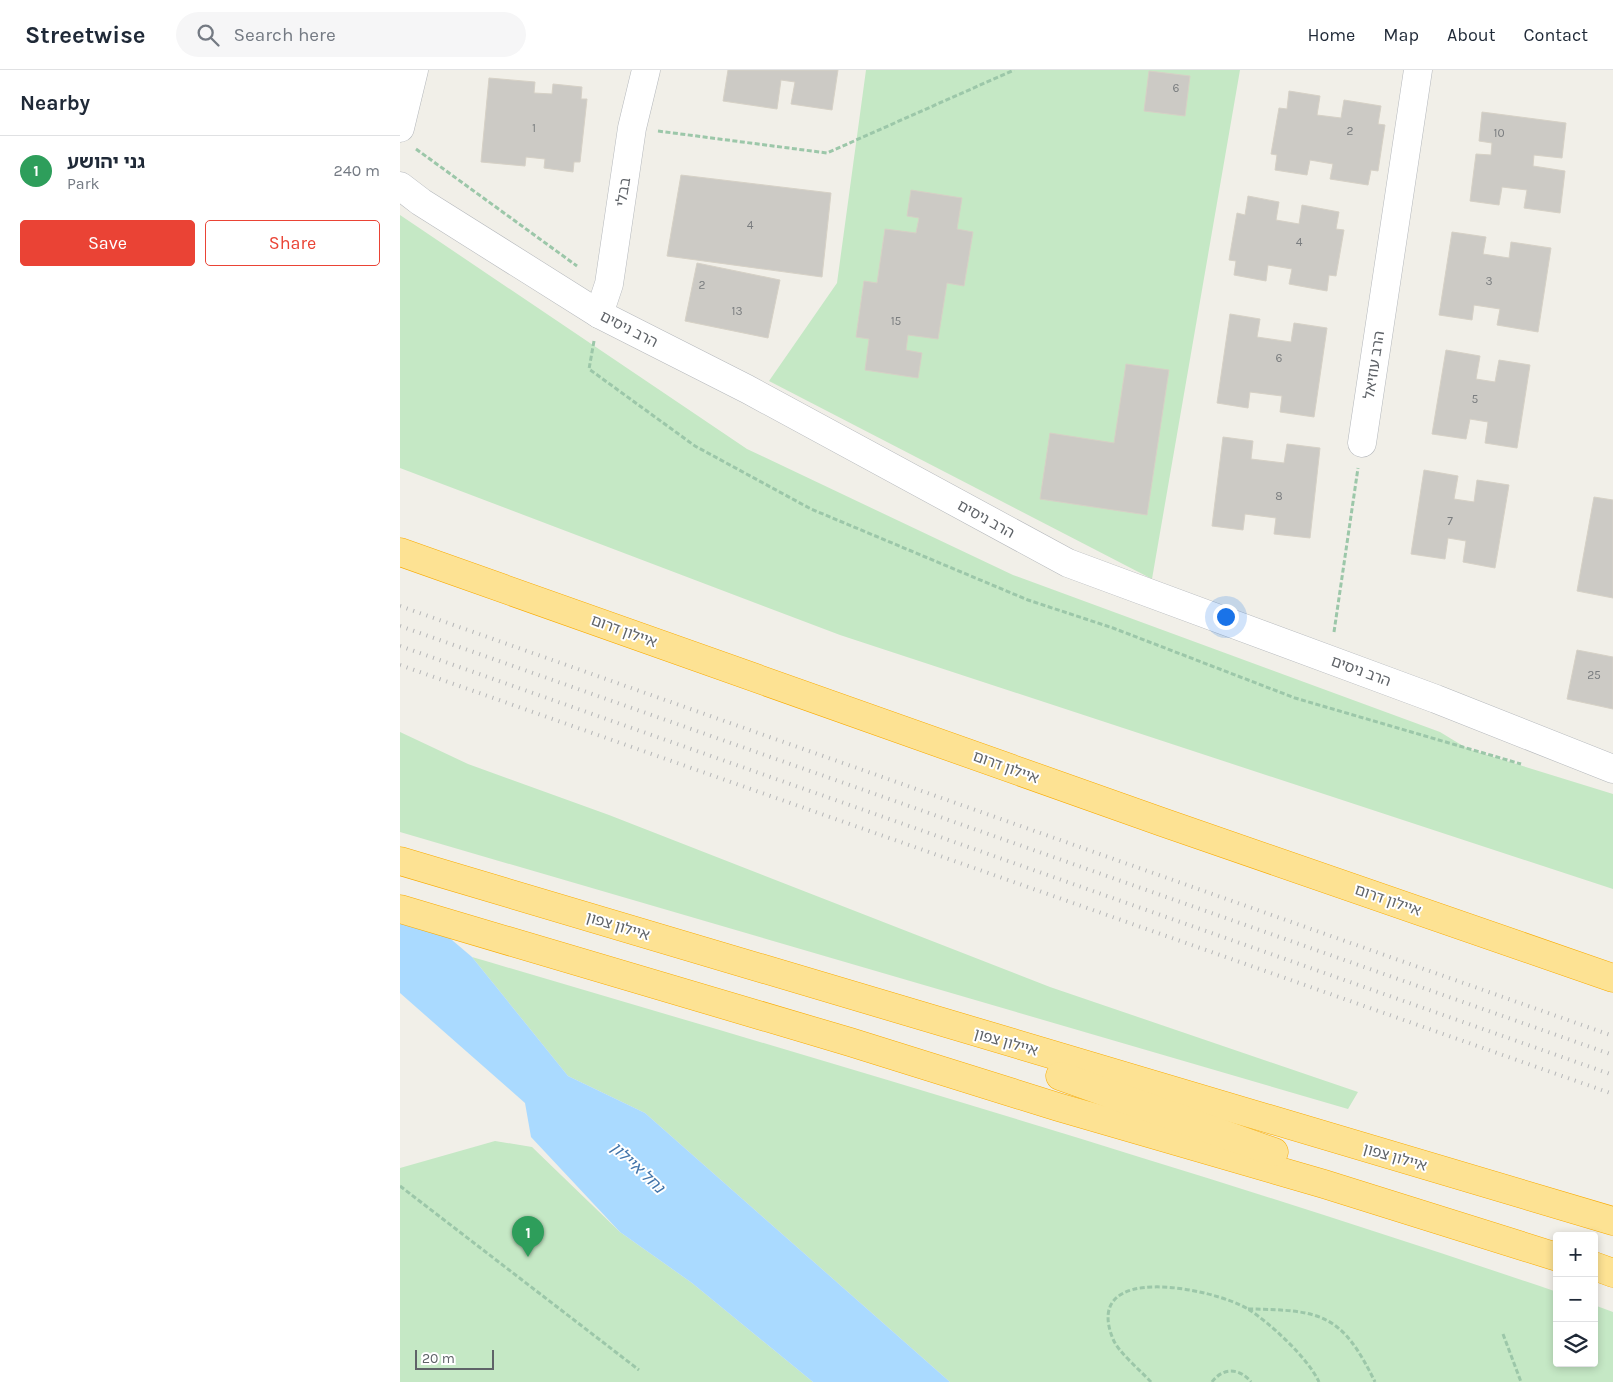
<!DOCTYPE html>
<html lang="en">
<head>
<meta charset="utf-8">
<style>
	:root { --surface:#fff; --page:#f6f6f7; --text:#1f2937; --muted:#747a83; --line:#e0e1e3; --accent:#ea4335 }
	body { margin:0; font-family:Karla,"Noto Sans Hebrew",sans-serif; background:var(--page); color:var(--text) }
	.controls { position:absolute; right:15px; bottom:15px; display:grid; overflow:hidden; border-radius:5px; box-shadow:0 2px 8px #0003 }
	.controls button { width:45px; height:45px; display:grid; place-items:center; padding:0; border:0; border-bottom:1px solid var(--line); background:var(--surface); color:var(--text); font:25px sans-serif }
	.scale { position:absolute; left:15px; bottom:12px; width:79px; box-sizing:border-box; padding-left:5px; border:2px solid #5f6368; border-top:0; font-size:14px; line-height:18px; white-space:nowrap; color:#5f6368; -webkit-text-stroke:4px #fff; paint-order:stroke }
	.you { position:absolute; left:825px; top:546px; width:18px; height:18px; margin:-12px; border:4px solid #fff; border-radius:50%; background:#1a73e8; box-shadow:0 0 0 8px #1a73e833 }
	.badge { display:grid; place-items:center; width:32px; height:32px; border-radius:50%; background:var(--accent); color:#fff; font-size:16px; font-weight:700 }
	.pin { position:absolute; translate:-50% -41px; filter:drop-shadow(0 1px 2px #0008) }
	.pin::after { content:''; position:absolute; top:26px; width:18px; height:15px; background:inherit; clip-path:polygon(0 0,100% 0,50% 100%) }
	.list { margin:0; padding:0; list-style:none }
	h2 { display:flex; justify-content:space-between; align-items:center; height:65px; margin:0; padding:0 20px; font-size:21px }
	h2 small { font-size:16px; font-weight:400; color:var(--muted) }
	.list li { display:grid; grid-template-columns:32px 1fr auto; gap:15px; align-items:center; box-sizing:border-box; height:70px; padding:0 20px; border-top:1px solid var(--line) }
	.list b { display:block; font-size:19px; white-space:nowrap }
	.list p { margin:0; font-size:16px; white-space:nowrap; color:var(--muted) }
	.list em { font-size:16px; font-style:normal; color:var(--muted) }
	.actions { display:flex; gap:10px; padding:15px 20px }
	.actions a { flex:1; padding:11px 0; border:1px solid var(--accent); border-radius:5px; text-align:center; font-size:18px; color:var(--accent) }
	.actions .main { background:var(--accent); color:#fff }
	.icon { flex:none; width:28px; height:28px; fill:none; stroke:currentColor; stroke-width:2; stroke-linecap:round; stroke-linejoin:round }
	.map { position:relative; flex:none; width:1213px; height:1312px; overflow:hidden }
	header { display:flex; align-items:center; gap:30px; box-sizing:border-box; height:70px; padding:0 25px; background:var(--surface); border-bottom:1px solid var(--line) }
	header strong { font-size:24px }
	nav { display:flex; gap:28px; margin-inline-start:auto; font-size:18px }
	.search { width:350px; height:45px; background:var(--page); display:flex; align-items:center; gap:12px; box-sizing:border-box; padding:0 18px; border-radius:28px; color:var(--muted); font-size:19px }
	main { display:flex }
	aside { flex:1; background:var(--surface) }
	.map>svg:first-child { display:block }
	.green { fill:#c5e8c5 }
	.water { fill:#aadaff }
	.building { fill:#cccac5; stroke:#d6d1c6 }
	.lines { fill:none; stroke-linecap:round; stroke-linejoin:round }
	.minor-casing { stroke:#b5b8bc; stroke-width:29 }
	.motorway-casing { stroke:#f9ab00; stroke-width:29 }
	.path { stroke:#9cc7a9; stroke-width:3; stroke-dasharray:5 2.5; stroke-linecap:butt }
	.minor { stroke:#fff; stroke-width:28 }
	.motorway { stroke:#fde293; stroke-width:28 }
	.rail { stroke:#b6b7b8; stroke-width:4; stroke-dasharray:1 6; stroke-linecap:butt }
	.labels { text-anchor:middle; stroke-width:4; stroke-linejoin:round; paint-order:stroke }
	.number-label { font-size:12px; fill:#7a7d7f }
	.street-label { font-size:15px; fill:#5f6368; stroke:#fff }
	.water-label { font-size:16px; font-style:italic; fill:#4174aa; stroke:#fff }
</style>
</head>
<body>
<header>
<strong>Streetwise</strong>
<div class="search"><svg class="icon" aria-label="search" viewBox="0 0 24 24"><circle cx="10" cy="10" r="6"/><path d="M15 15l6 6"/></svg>Search here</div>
<nav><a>Home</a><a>Map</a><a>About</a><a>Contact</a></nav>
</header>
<main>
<aside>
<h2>Nearby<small></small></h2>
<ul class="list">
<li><span class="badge" style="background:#2e9e5b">1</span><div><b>גני יהושע</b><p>Park</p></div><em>240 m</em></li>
</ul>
<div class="actions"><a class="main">Save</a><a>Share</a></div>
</aside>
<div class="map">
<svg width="1213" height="1312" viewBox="0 0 1213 1312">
	<rect width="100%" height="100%" fill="#f1efe8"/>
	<g class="green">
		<path d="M466,0H840L752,509L369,311L437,213Z"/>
		<path d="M0,145L347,379L613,505L1040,662L1068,679L1213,724V819L440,565L0,398Z"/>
		<path d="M0,662L68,694L209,745L650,917L958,1022L948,1039L0,762Z"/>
		<path d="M72,887C435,994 798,1100 1157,1222V1293H1194V1235L1213,1242V1312H550L245,1043L168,1006Z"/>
		<path d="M95,1071L132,1077L220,1162L292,1213L413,1312H0V1098Z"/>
	</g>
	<path class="water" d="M0,826L72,887L168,1006L245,1043L550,1312H413L292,1213L220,1162L131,1067L125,1033L0,923Z"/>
	<g class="building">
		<path d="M328,0H438L432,40L391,34L395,12L381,10L377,39L323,31Z"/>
		<path d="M749,1L790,6L785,46L744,41Z"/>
		<path d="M89,8L135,12L134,23L152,24L153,14L182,17L181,29H187L180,92H174L173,102L144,98L145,89L126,87L125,96L81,92Z"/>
		<path d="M889,21L920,26L917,45L941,48L944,30L981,36L978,54L985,55L978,101L971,100L968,115L930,109L933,94L910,90L907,105L875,100L877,85L871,84L879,38L887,39Z"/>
		<path d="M1082,42L1166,53L1162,88L1134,85L1133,96L1165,101L1160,143L1124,138L1127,120L1102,117L1099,135L1070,131L1076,84L1091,85L1092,73L1079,71Z"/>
		<path d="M281,105L431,123L422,207L267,186Z"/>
		<path d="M511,120L562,128L557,159L573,162L564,216L547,213L538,269L508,265L506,280L522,283L518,308L465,300L469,269L456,267L464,211L477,213L485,159L516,163L519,148L507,146Z"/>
		<path d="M848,126L879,132L876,150L899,154L902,135L939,142L936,159L944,160L936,206L929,205L927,221L889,214L892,199L868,195L866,211L834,205L836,191L829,190L837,143L845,145Z"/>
		<path d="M1052,162L1086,167L1083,184L1109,188L1111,172L1151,178L1138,262L1097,255L1100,239L1074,235L1072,250L1039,245Z"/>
		<path d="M297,193L380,210L368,268L285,251Z"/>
		<path d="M830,244L860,249L857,267L891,272L894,253L927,258L914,347L880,342L882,326L850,322L848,338L817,333Z"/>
		<path d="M1046,280L1080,286L1076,309L1095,312L1099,290L1130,295L1117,378L1085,373L1088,352L1070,349L1066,369L1032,364Z"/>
		<path d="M726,294L769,300L747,445L640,429L650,363L714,373Z"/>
		<path d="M823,367L853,371L851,389L884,393L887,374L920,378L910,468L874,464L876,448L845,444L843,460L812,456Z"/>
		<path d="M1024,400L1058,406L1054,429L1074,432L1077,410L1109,415L1095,498L1063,492L1066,471L1048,468L1045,489L1011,484Z"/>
		<path d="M1194,427L1213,430V528L1177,521Z"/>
		<path d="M1177,580L1213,587V639L1167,629Z"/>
	</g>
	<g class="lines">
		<g class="minor-casing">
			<g id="minor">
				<path d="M0,58L14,0"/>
				<path d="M0,116L21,132L199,244L347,319L668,493L1036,629L1213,699"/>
				<path d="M199,244L209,214L232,58L246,0"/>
				<path d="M962,373L1018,0"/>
			</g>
		</g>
		<g class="motorway-casing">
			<g id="motorway">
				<path d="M0,482L762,752L1213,908"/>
				<path d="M0,791L1213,1151"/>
				<path d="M0,839L450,972L658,1037L924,1114L1157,1187"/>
				<path d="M660,1006L874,1082"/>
				<path d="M1194,1196L1213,1203"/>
			</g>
		</g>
		<g class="path">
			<path d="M258,61L427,83L614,0"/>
			<path d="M16,79L177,196"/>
			<path d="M194,271L189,299L295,376L411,439L628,530L713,558L895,628L1121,694"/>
			<path d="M934,562L958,398"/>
			<path d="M0,1116L239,1300"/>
			<path d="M848,1239C922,1240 942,1244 975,1312"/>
			<path d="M1103,1264L1121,1312"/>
			<path d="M751,1312C741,1301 718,1282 713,1269C681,1191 813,1218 848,1239C870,1253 908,1288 919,1312"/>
			<path d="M812,1312C823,1297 840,1298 851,1312"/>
		</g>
		<use href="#minor" class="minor"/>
		<use href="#motorway" class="motorway"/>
		<g class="rail">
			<path d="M0,536L1213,966"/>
			<path d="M0,556L1213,985"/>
			<path d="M0,576L1213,1005"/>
			<path d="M0,595L1213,1024"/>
		</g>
	</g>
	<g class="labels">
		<g class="number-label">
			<text x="776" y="22">6</text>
			<text x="134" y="62">1</text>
			<text x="950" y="65">2</text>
			<text x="1099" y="67">10</text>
			<text x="350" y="159">4</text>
			<text x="899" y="176">4</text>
			<text x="1089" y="215">3</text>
			<text x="302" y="219">2</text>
			<text x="337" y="245">13</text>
			<text x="496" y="255">15</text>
			<text x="879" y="292">6</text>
			<text x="1075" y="333">5</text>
			<text x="879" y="430">8</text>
			<text x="1050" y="455">7</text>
			<text x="1194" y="609">25</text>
		</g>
		<g class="street-label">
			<text transform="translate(223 122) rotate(-81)" y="5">בבלי</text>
			<text transform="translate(229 259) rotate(27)" y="5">הרב ניסים</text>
			<text transform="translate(974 295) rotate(-81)" y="5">הרב עוזיאל</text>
			<text transform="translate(586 449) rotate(29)" y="5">הרב ניסים</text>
			<text transform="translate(224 561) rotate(20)" y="5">איילון דרום</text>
			<text transform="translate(961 601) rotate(20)" y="5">הרב ניסים</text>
			<text transform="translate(606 697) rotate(20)" y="5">איילון דרום</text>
			<text transform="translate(988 830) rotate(19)" y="5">איילון דרום</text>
			<text transform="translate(218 856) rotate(17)" y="5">איילון צפון</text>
			<text transform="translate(606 972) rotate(16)" y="5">איילון צפון</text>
			<text transform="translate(995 1087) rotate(16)" y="5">איילון צפון</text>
		</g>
		<g class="water-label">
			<text transform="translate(238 1097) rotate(43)" y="6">נחל איילון</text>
		</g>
	</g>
</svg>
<div class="controls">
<button>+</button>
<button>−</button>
<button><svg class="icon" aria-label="layers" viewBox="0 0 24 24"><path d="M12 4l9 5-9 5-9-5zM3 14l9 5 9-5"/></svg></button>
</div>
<div class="scale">20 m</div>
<div class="you"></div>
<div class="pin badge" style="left:128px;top:1187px;background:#2e9e5b">1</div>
</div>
</main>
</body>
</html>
